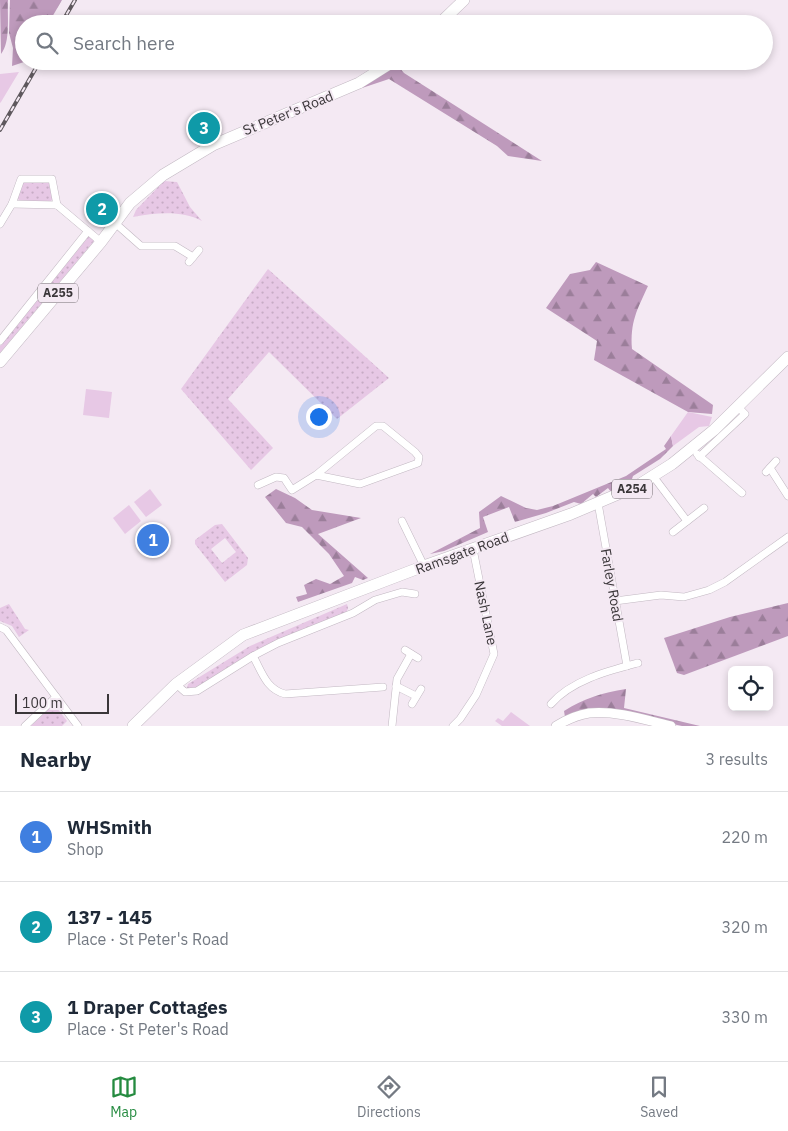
<!DOCTYPE html>
<html lang="en">
<head>
<meta charset="utf-8">
<style>
	:root { --surface:#fff; --page:#f2f2f3; --text:#1f2937; --muted:#747a83; --line:#e0e1e3; --accent:#258b40 }
	body { margin:0; font-family:"IBM Plex Sans",sans-serif; background:var(--page); color:var(--text) }
	.controls { position:absolute; right:15px; bottom:15px; display:grid; overflow:hidden; border-radius:8px; box-shadow:0 2px 8px #0003 }
	.controls button { width:45px; height:45px; display:grid; place-items:center; padding:0; border:0; border-bottom:1px solid var(--line); background:var(--surface); color:var(--text); font:25px sans-serif }
	.scale { position:absolute; left:15px; bottom:12px; width:94px; box-sizing:border-box; padding-left:5px; border:2px solid #3a3639; border-top:0; font-size:14px; line-height:18px; white-space:nowrap; color:#3a3639; -webkit-text-stroke:4px #f4e9f3; paint-order:stroke }
	.you { position:absolute; left:318px; top:416px; width:18px; height:18px; margin:-12px; border:4px solid #fff; border-radius:50%; background:#1a73e8; box-shadow:0 0 0 8px #1a73e833 }
	.badge { display:grid; place-items:center; width:32px; height:32px; border-radius:50%; background:var(--accent); color:#fff; font-size:16px; font-weight:700 }
	.pin { position:absolute; translate:-50% -50%; border:2px solid #fff; box-shadow:0 1px 5px #0006 }
	.list { margin:0; padding:0; list-style:none }
	h2 { display:flex; justify-content:space-between; align-items:center; height:65px; margin:0; padding:0 20px; font-size:21px }
	h2 small { font-size:16px; font-weight:400; color:var(--muted) }
	.list li { display:grid; grid-template-columns:32px 1fr auto; gap:15px; align-items:center; box-sizing:border-box; height:90px; padding:0 20px; border-top:1px solid var(--line) }
	.list b { display:block; font-size:19px; white-space:nowrap }
	.list p { margin:0; font-size:16px; white-space:nowrap; color:var(--muted) }
	.list em { font-size:16px; font-style:normal; color:var(--muted) }
	.icon { flex:none; width:28px; height:28px; fill:none; stroke:currentColor; stroke-width:2; stroke-linecap:round; stroke-linejoin:round }
	.map { position:relative; flex:none; width:788px; height:726px; overflow:hidden }
	.search { position:absolute; background:var(--surface); box-shadow:0 2px 8px #0003; left:15px; right:15px; top:15px; height:55px; display:flex; align-items:center; gap:12px; box-sizing:border-box; padding:0 18px; border-radius:28px; color:var(--muted); font-size:19px }
	.sheet { height:335px; background:var(--surface) }
	nav { display:flex; justify-content:space-around; align-items:center; box-sizing:border-box; height:70px; border-top:1px solid var(--line); background:var(--surface); font-size:14px; color:var(--muted) }
	nav a { display:grid; justify-items:center; gap:2px }
	nav .on { color:var(--accent) }
	.map>svg:first-child { display:block }
	.grass { fill:url(#grass-dots); fill-rule:evenodd }
	.forest { fill:url(#forest-firs) }
	.garden { fill:#e7c8e5 }
	.lines { fill:none; stroke-linecap:round; stroke-linejoin:round }
	.minor-casing { stroke:#c2b8c2; stroke-width:8 }
	.tertiary-casing { stroke:#c2b8c2; stroke-width:10 }
	.primary-casing { stroke:#c2b8c2; stroke-width:12 }
	.minor { stroke:#fff; stroke-width:7 }
	.tertiary { stroke:#fff; stroke-width:9 }
	.primary { stroke:#fff; stroke-width:11 }
	.rail-casing { stroke:#5e585d; stroke-width:4 }
	.rail { stroke:#f4e9f3; stroke-width:2; stroke-dasharray:5.5; stroke-linecap:butt }
	.labels { text-anchor:middle; stroke-width:4; stroke-linejoin:round; paint-order:stroke }
	.shield { fill:#f4e9f3; stroke:#726c71; stroke-width:1 }
	.shield-label { font-size:12px; font-weight:bold; fill:#3a3639 }
	.street-label { font-size:14px; fill:#3a3639; stroke:#f4e9f3 }
</style>
</head>
<body>
<div class="map">
<svg width="788" height="726" viewBox="0 0 788 726">
	<defs>
		<pattern id="grass-dots" width="8" height="8" patternUnits="userSpaceOnUse" patternTransform="scale(1.25)"><rect width="8" height="8" fill="#e7c8e5"/><path d="M2 2h.1M6 6h.1" fill="none" stroke="#c7acc5" stroke-width="1.8" stroke-linecap="round"/></pattern>
		<pattern id="forest-firs" width="22" height="20" patternUnits="userSpaceOnUse" patternTransform="scale(1.25)"><rect width="22" height="20" fill="#be9abc"/><path d="M5 1l3.5 6h-7zM16 11l3.5 6h-7z" fill="#9b7e9a"/></pattern>
	</defs>
	<rect width="100%" height="100%" fill="#f4e9f3"/>
	<g class="grass">
		<path d="M49,181L53,199L50,202H21L18,199L22,182Z"/>
		<path d="M164,181L177,182L190,207L202,221C181,210 156,213 133,217L136,210Z"/>
		<path d="M89,236L94,241L0,353V346Z"/>
		<path d="M268,269L389,378L337,419L269,352L228,399L273,448L251,470L181,389Z"/>
		<path d="M222,524L248,558L247,565L225,582L195,544V540L215,525ZM225,538L236,552L222,563L211,549Z"/>
		<path d="M9,604L25,629L29,630L19,637L12,626L0,621V608Z"/>
		<path d="M347,604L348,608L346,614L290,636L190,692L187,688L188,684L250,646Z"/>
		<path d="M54,704L67,721L62,726H31Z"/>
	</g>
	<g class="forest">
		<path d="M0,0H8C7,15 11,42 1,54Z"/>
		<path d="M10,0H62L48,24H24V61H27L12,66L13,48L9,33Z"/>
		<path d="M394,64L398,66L404,73L542,161L508,156L497,146L389,79L362,88L361,83Z"/>
		<path d="M596,262L648,286C637,310 630,322 632,349L713,405L712,414L688,412L594,360L597,341L546,308L570,274L590,270Z"/>
		<path d="M671,436L673,446L660,459L633,476L631,482L626,483L624,481L616,485L615,489L611,492L608,488L596,497L593,494L581,504L574,502L546,513L515,522L509,507L483,517L488,532L444,551L430,554L480,528L479,512L501,496L526,508L537,510L553,506L626,476L666,449L664,446Z"/>
		<path d="M276,489L295,498L312,510L361,518L318,534L368,578L363,580L355,577L352,583L298,602L296,597L307,594L304,585L316,579L330,584L344,576L329,554L302,527L286,523L265,497Z"/>
		<path d="M788,603V636L684,675L677,673L664,638L730,617Z"/>
		<path d="M626,689L624,708L700,726H682L622,713L565,717L564,711C584,698 602,693 626,689Z"/>
	</g>
	<g class="garden">
		<path d="M19,72L1,102L0,103V74Z"/>
		<path d="M86,389L112,392L109,418L83,415Z"/>
		<path d="M688,412L712,417L709,426L699,427L673,446L671,436Z"/>
		<path d="M150,489L162,505L146,517L134,502Z"/>
		<path d="M129,505L141,521L125,534L113,518Z"/>
		<path d="M511,712L530,726H502L495,721L498,718L503,721Z"/>
	</g>
	<g class="lines">
		<g class="minor-casing">
			<g id="minor">
				<path d="M12,204L57,205L101,242"/>
				<path d="M115,223L141,246H175L193,257"/>
				<path d="M0,224L12,204L21,179H52L57,205"/>
				<path d="M189,262L199,250"/>
				<path d="M0,341L88,231"/>
				<path d="M697,454L742,493"/>
				<path d="M699,457L745,414L738,407"/>
				<path d="M770,468L788,496"/>
				<path d="M766,472L776,461"/>
				<path d="M653,476L687,521"/>
				<path d="M258,485L276,477L284,478L292,490L316,475L360,484L418,463L419,457L415,452L383,426H376L316,475"/>
				<path d="M598,503L627,666"/>
				<path d="M402,521L424,566"/>
				<path d="M673,532L704,508"/>
				<path d="M615,601L661,595L684,597L709,590L725,582L788,537"/>
				<path d="M0,627L6,630L78,726"/>
				<path d="M405,650L418,658"/>
				<path d="M253,656C262,672 266,689 285,694L383,687"/>
				<path d="M176,684L185,692L197,691L253,656L278,643L353,613L375,600L402,592L415,594"/>
				<path d="M396,686L416,696"/>
				<path d="M412,704L421,689"/>
				<path d="M551,704C572,680 608,671 638,663"/>
				<path d="M25,726L56,697"/>
				<path d="M392,726L397,679L411,654"/>
				<path d="M453,726L460,719L476,695L494,654L473,549"/>
			</g>
		</g>
		<g class="tertiary-casing">
			<path id="tertiary" d="M556,726C566,720 577,715 589,713C615,710 646,720 671,726"/>
		</g>
		<g class="primary-casing">
			<g id="primary">
				<path d="M439,24L464,0"/>
				<path d="M0,362L101,242L130,203L163,175L213,145L359,83L394,61"/>
				<path d="M133,726L176,684L243,635L424,566L571,514L637,486L672,464L714,430L788,357"/>
			</g>
		</g>
		<use href="#minor" class="minor"/>
		<use href="#tertiary" class="tertiary"/>
		<use href="#primary" class="primary"/>
		<g class="rail-casing">
			<g id="rail">
				<path d="M61,24L75,0"/>
				<path d="M0,130L40,61"/>
			</g>
		</g>
		<use href="#rail" class="rail"/>
	</g>
	<g class="labels">
		<g class="shield">
			<rect x="38" y="283.5" width="40" height="19" rx="4"/>
			<rect x="612" y="479.5" width="40" height="19" rx="4"/>
		</g>
		<g class="shield-label">
			<text x="58" y="297">A255</text>
			<text x="632" y="493">A254</text>
		</g>
		<g class="street-label">
			<text transform="translate(288 113) rotate(-22)" y="5">St Peter's Road</text>
			<text transform="translate(462 553) rotate(-20)" y="5">Ramsgate Road</text>
			<text transform="translate(612 585) rotate(80)" y="5">Farley Road</text>
			<text transform="translate(486 613) rotate(78)" y="5">Nash Lane</text>
		</g>
	</g>
</svg>
<div class="controls">
<button><svg class="icon" aria-label="locate" viewBox="0 0 24 24"><circle cx="12" cy="12" r="6"/><path d="M12 2v4M12 18v4M2 12h4M18 12h4"/></svg></button>
</div>
<div class="scale">100 m</div>
<div class="you"></div>
<div class="pin badge" style="left:153px;top:540px;background:#3f7fe0">1</div>
<div class="pin badge" style="left:102px;top:209px;background:#0f9aa8">2</div>
<div class="pin badge" style="left:204px;top:128px;background:#0f9aa8">3</div>
<div class="search"><svg class="icon" aria-label="search" viewBox="0 0 24 24"><circle cx="10" cy="10" r="6"/><path d="M15 15l6 6"/></svg>Search here</div>
</div>
<section class="sheet">
<h2>Nearby<small>3 results</small></h2>
<ul class="list">
<li><span class="badge" style="background:#3f7fe0">1</span><div><b>WHSmith</b><p>Shop</p></div><em>220 m</em></li>
<li><span class="badge" style="background:#0f9aa8">2</span><div><b>137 - 145</b><p>Place · St Peter's Road</p></div><em>320 m</em></li>
<li><span class="badge" style="background:#0f9aa8">3</span><div><b>1 Draper Cottages</b><p>Place · St Peter's Road</p></div><em>330 m</em></li>
</ul>
</section>
<nav>
<a class="on"><svg class="icon" aria-label="map" viewBox="0 0 24 24"><path d="M3 6l6-2 6 2 6-2v14l-6 2-6-2-6 2zM9 4v14M15 6v14"/></svg>Map</a>
<a><svg class="icon" aria-label="directions" viewBox="0 0 24 24"><path d="M12 3l9 9-9 9-9-9zM9 14v-3h6M13 9l2 2-2 2"/></svg>Directions</a>
<a><svg class="icon" aria-label="saved" viewBox="0 0 24 24"><path d="M7 4h10v16l-5-4-5 4z"/></svg>Saved</a>
</nav>
</body>
</html>
